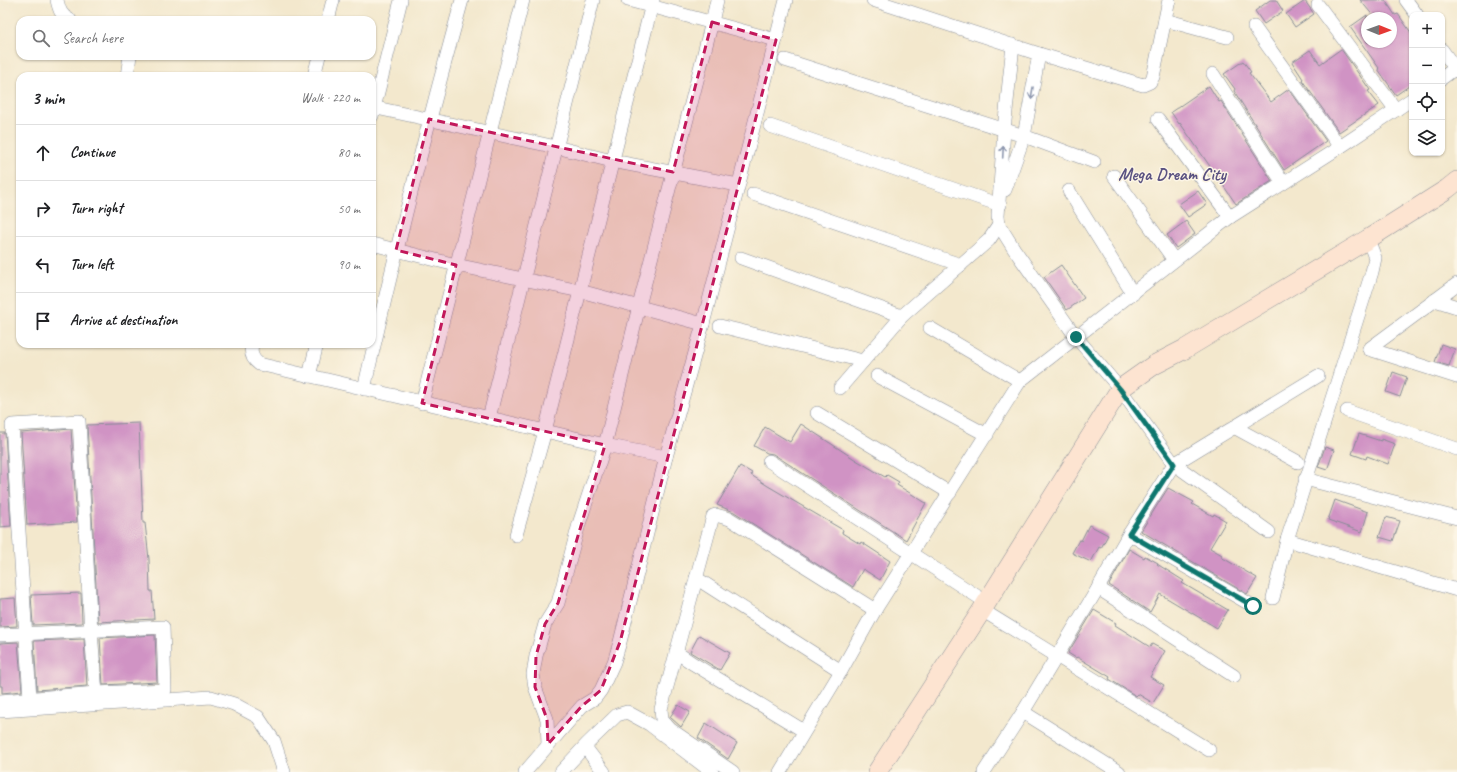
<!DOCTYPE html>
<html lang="en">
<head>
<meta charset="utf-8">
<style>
	:root { --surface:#fff; --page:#f6f6f6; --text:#202124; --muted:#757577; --line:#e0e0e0 }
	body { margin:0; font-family:Caveat,sans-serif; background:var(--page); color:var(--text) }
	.controls { position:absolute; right:12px; top:12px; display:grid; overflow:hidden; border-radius:8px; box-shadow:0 1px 3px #0004 }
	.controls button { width:36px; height:36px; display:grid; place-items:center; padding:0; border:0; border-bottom:1px solid var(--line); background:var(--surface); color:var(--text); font:20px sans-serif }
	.compass { position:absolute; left:1361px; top:12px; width:36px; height:36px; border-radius:50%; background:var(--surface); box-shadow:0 1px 3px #0004; rotate:91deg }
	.stop { position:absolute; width:12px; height:12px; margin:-9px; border:3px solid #0f766e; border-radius:50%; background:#fff }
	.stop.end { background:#0f766e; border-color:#fff; box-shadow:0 1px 4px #0008 }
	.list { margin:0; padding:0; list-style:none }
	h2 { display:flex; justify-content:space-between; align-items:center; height:52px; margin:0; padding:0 16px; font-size:17px }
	h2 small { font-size:13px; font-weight:400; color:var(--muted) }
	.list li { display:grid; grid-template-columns:26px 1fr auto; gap:12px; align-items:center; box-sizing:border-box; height:56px; padding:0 16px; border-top:1px solid var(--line) }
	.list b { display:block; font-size:15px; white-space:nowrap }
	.list em { font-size:13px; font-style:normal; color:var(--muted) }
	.icon { flex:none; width:22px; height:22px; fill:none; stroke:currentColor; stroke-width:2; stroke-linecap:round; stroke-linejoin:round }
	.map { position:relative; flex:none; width:1457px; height:772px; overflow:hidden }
	.search { position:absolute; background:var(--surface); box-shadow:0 1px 3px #0004; left:16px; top:16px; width:360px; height:44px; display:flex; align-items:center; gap:10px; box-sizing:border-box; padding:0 14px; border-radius:12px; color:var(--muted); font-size:15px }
	.panel { position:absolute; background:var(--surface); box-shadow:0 1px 3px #0004; left:16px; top:72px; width:360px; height:276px; border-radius:12px }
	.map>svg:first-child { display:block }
	.building { fill:#d093c4 }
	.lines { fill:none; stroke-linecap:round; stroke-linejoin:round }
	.minor-casing { stroke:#878c96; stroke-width:14 }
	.secondary-casing { stroke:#878c96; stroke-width:20 }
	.minor { stroke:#fff; stroke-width:13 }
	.secondary { stroke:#fde4d1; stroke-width:19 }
	.oneway { stroke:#8d97ae }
	.route { stroke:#0f766e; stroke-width:5 }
	.marked { fill:#c2185b; fill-opacity:0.2; stroke:#c2185b; stroke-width:3; stroke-dasharray:8 5; stroke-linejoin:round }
	.labels { text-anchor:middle; stroke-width:3; stroke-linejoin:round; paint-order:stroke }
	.neighbourhood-label { font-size:18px; font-weight:bold; fill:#5a5282; stroke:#fcf5e5 }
</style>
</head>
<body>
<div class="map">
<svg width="1457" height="772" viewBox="0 0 1457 772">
	<rect width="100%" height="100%" fill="#fcf5e5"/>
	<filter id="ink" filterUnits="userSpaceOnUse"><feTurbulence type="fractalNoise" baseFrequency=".025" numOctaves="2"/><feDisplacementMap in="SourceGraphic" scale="8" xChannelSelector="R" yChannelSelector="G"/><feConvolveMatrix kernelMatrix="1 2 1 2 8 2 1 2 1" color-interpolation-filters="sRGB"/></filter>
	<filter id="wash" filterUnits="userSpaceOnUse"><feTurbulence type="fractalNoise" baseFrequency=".012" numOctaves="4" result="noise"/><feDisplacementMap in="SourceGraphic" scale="16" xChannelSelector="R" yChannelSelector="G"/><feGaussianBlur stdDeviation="0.9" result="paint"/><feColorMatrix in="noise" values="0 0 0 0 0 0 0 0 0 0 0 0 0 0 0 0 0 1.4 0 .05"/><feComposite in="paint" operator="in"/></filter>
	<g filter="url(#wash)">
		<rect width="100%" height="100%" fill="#f3e8cd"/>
		<g id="blocks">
			<g class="building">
				<path d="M1270,0H1276L1283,11L1264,24L1255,11Z"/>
				<path d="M1360,0H1385L1395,15L1398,14L1412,34V84L1396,95L1378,69L1379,68L1350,27L1367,15V42H1391V18H1375Z"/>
				<path d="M1305,1L1314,14L1295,27L1286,14Z"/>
				<path d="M1341,49L1370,90L1368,91L1379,105L1339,132L1302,80L1303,79L1292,62L1310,50L1320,64Z"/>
				<path d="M1243,61L1251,72L1249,73L1271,102L1289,89L1326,141L1284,170L1234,91L1235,89L1224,74Z"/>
				<path d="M1209,86L1219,102L1221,101L1272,181L1236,204L1180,123L1179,124L1171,112Z"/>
				<path d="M1198,191L1207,204L1188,217L1179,204Z"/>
				<path d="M1186,221L1195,234L1176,248L1167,235Z"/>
				<path d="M1061,265L1084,298L1067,310L1044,277Z"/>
				<path d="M1441,344L1455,349L1449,366L1435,362Z"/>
				<path d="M1393,372L1407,377L1400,397L1386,392Z"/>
				<path d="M139,423L143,523H145L149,559L150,591H152L154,619L98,622L87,425Z"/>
				<path d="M801,424L856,460L885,477L887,475L899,482L897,485L926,503L906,540L773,454L767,453L754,446L765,427L790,442Z"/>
				<path d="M71,429L77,522L27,525L21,433Z"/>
				<path d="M0,433H5L11,526L0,527Z"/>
				<path d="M1359,434L1381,441V439L1395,444L1388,464L1367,456L1366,459L1352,454Z"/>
				<path d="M1325,447L1334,450L1327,470L1318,467Z"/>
				<path d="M740,466L752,473L751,475L768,486L843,530L842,533L860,544L861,542L890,561L880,580L863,569L853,587L734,512L717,505Z"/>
				<path d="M1168,488L1194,502L1192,504L1213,516L1214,514L1226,521L1210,548L1222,555L1221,557L1257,578L1247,594L1141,531Z"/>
				<path d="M1335,500L1368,512L1362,532L1328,520Z"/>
				<path d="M1386,517L1400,521L1393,541L1379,537Z"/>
				<path d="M1089,525L1108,535L1101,548L1099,547L1091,562L1072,553L1079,540L1081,541Z"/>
				<path d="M1129,549L1144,558L1145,556L1158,563L1157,564L1184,581L1182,583L1228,610L1217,628L1160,594L1150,612L1109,585Z"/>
				<path d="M81,593L82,623L33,625L31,595Z"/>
				<path d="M15,598L17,626L0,627V599Z"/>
				<path d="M1094,610L1116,623L1115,625L1150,647L1152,644L1165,651L1150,677L1164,685L1153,703L1138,694L1136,696L1109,679L1110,677L1077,657L1076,658L1068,653Z"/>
				<path d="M155,635L157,682L103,685L100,638Z"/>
				<path d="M699,635L730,653L720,670L690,652Z"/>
				<path d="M84,639L87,686L37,690L34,641Z"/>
				<path d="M18,642L22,691L2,693V686H0V643Z"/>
				<path d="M678,705L690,712L681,727L670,717Z"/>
				<path d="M706,723L737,743L728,759L698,738Z"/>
			</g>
		</g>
	</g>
	<g filter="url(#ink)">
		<use href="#blocks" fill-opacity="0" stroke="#878c96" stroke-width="1"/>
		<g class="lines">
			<g class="minor-casing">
				<g id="minor">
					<path d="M57,0C59,9 61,16 70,20"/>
					<path d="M628,0L776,40"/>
					<path d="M653,0L580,291L703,324"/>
					<path d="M873,0L1039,54L1143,85L1150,82L1153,77L1169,0"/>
					<path d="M1406,0L1417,15"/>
					<path d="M1318,5L1396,110"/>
					<path d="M328,20L333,0"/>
					<path d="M1165,20L1227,37"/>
					<path d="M1254,27L1340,147"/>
					<path d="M1013,45L1004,130L998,216L999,225L1014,249L1076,337L1120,389L1174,464L1269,532"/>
					<path d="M1442,50L1457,71"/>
					<path d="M785,60L1024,136L1094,162"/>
					<path d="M1213,74L1283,183"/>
					<path d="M127,76L130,56"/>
					<path d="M314,76L319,56"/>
					<path d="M1442,78L1457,67"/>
					<path d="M372,107L556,147L612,161L738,185"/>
					<path d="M372,116L401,0"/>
					<path d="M1158,119L1230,217"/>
					<path d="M770,126L1000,205"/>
					<path d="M1114,176L1174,260"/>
					<path d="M1005,190L1024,136L1039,54"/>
					<path d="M1069,191L1133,294"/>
					<path d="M753,194L961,265"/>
					<path d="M372,244L456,265L580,291L545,431L516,535"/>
					<path d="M741,258L902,316"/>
					<path d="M1435,300L1457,307"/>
					<path d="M720,326L863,361"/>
					<path d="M930,328L1020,381"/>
					<path d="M252,344C250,353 252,359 259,364L605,445L666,457"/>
					<path d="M1369,349L1457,284"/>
					<path d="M1369,349L1457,377"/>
					<path d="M309,376L317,344"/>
					<path d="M877,376L987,435"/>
					<path d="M840,388L902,316L989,240L999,225"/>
					<path d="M364,389C394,258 426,129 462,0"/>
					<path d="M422,403L523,0"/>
					<path d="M1347,411L1457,449"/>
					<path d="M817,413L950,493"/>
					<path d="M489,418L593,0"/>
					<path d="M1234,427L1298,462"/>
					<path d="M769,461L986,602"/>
					<path d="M1305,479L1457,518"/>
					<path d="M1129,534L1253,606"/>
					<path d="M1287,540L1457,590"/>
					<path d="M696,578L841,671"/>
					<path d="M1098,588L1234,676"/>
					<path d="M1273,598L1287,540L1372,272L1375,258L1368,239"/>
					<path d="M982,610L1209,750"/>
					<path d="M0,635L163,627L165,690L96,693L0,701"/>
					<path d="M676,652L692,663L804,731"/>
					<path d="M30,698L12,425L79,421L91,632L96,693"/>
					<path d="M0,711L211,697L234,704L258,717L274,741L284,772"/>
					<path d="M1023,712L1119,772"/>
					<path d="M548,744L547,719L535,687L533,674L536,656L545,624L558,603L579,524L605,445L639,306L712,22L717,0"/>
					<path d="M585,747L604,772"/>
					<path d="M525,772L582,706L595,698L601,690L614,662L620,642L666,457L703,324L786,0"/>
					<path d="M561,772L587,744L617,715L627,712L649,724L712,772"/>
					<path d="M733,772L670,729L662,720L661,709L713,516L716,515L730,519L875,610"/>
					<path d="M780,772L841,671L875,610L1020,381L1230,217L1340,147L1412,99"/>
					<path d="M984,772L1023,712L1098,588L1129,534L1174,464L1318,376"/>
				</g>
			</g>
			<g class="secondary-casing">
				<path id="secondary" d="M877,772L982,610L1120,389L1154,365L1185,349L1368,239L1447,189L1457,181"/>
			</g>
			<use href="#minor" class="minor"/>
			<use href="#secondary" class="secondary"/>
		</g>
		<defs><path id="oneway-shaft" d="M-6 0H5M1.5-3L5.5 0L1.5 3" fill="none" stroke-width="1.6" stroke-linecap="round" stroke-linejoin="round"/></defs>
		<g class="oneway">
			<use href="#oneway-shaft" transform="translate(1032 93) rotate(100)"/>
			<use href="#oneway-shaft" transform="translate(1003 152) rotate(-87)"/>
		</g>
	</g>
	<g class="lines" filter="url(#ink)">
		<path class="route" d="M1076,337L1120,389L1174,464L1129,534L1253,606"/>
	</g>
	<path class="marked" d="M712,22L776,40L620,642L601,690L582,706L548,744L547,719L535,687L536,656L545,624L558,603L605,445L422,403L456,265L396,250L429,119L673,172Z"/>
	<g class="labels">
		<g class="neighbourhood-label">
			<text x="1172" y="180">Mega Dream City</text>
		</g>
	</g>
</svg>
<div class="controls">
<button>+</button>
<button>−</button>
<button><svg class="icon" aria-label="locate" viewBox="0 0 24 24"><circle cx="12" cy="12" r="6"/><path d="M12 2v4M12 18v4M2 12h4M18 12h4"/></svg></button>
<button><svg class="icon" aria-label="layers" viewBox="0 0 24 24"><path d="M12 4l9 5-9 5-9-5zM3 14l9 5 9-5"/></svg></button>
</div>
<svg class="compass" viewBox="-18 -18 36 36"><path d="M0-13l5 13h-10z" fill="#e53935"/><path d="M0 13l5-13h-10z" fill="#757577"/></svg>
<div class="stop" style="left:1253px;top:606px"></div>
<div class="stop end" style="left:1076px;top:337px"></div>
<div class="search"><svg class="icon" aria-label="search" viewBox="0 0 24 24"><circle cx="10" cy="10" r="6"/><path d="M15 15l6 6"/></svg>Search here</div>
<section class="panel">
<h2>3 min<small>Walk · 220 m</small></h2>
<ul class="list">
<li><svg class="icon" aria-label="ahead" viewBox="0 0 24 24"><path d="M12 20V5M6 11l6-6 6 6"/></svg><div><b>Continue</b></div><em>80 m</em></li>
<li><svg class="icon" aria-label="right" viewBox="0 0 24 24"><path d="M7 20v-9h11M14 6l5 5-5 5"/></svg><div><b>Turn right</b></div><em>50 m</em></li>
<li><svg class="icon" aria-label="left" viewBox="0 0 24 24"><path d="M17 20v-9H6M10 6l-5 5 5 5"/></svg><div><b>Turn left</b></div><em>90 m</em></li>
<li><svg class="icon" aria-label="arrive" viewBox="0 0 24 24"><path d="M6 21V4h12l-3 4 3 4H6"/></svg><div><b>Arrive at destination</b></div></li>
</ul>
</section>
</div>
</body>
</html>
